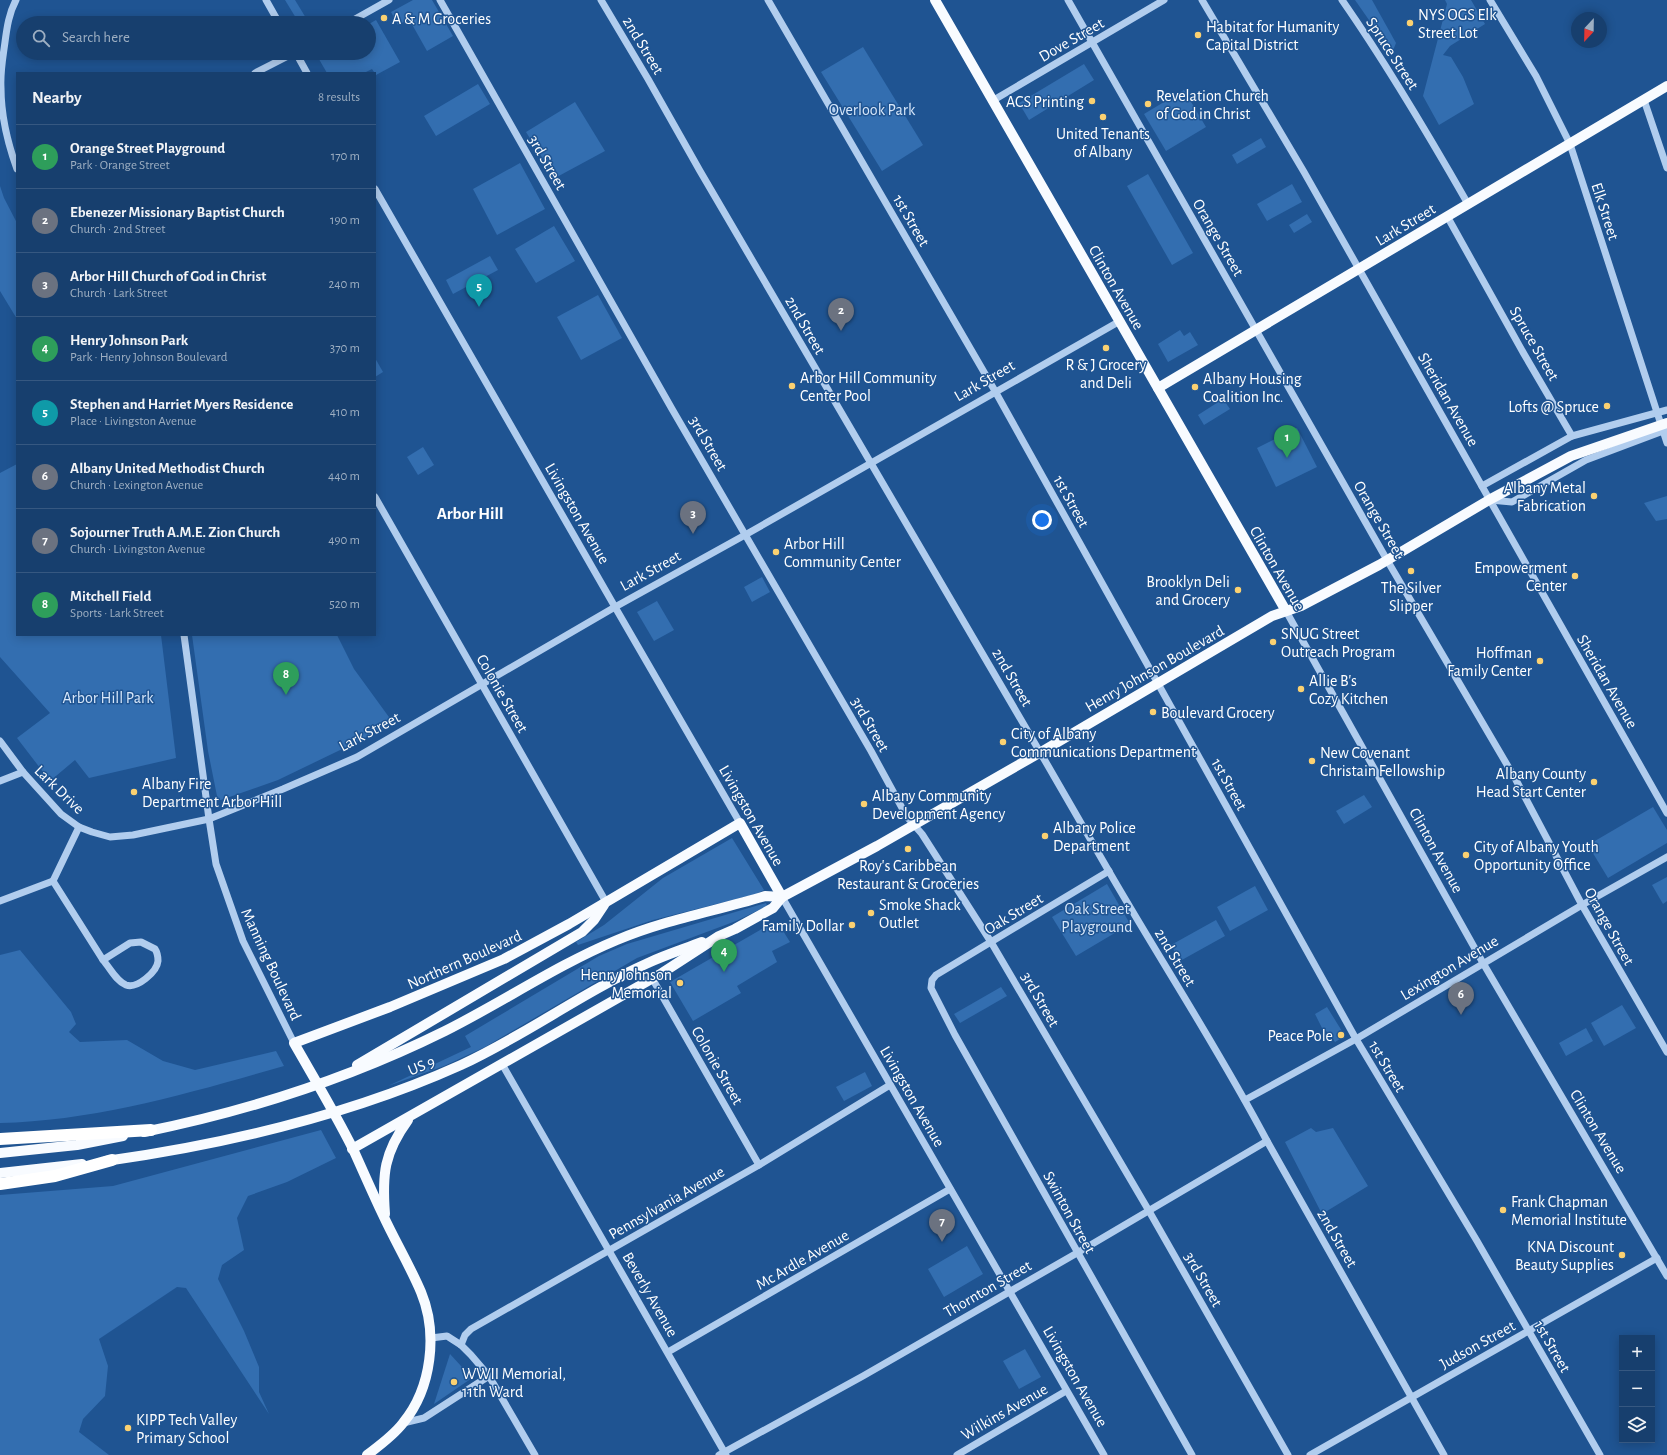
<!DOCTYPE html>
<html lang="en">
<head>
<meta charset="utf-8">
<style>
	:root { --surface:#173f6e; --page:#204673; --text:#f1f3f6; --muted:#9eafc2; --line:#365881; --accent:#fbd171 }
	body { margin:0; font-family:"Alegreya Sans",sans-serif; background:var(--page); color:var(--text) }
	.controls { position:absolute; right:12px; bottom:12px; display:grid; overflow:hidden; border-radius:0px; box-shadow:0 2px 10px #0003 }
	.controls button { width:36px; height:36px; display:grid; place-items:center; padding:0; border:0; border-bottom:1px solid var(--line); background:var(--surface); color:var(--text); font:20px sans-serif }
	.compass { position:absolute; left:1571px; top:12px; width:36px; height:36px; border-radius:50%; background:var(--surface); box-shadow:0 2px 10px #0003; rotate:202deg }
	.you { position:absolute; left:1042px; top:520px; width:14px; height:14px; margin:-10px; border:3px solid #fff; border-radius:50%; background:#1a73e8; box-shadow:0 0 0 6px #1a73e833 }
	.badge { display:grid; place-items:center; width:26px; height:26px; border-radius:50%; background:var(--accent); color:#fff; font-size:13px; font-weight:700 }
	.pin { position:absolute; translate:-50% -33px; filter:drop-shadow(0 1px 2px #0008) }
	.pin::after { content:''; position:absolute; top:21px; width:14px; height:12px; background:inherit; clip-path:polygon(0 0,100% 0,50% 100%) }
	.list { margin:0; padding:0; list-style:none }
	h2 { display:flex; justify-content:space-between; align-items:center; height:52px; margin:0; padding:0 16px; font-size:17px }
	h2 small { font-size:13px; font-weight:400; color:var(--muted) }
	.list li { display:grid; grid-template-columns:26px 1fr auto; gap:12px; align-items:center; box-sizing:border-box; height:64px; padding:0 16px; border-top:1px solid var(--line) }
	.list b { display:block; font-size:15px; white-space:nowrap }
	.list p { margin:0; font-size:13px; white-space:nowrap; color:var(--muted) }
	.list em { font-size:13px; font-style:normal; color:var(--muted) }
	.icon { flex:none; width:22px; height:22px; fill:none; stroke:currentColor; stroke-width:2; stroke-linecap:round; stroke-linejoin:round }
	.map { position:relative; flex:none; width:1667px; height:1455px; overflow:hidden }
	.search { position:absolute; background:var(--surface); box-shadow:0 2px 10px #0003; left:16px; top:16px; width:360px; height:44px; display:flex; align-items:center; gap:10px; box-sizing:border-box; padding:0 14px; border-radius:22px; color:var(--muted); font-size:15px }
	.panel { position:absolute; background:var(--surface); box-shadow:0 2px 10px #0003; left:16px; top:72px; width:360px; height:564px; border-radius:0px }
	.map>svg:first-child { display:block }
	.green { fill:#336eb0 }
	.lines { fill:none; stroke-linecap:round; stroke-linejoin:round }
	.minor { stroke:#b1cdee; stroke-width:7 }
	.major { stroke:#f8fbff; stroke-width:10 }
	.highway { stroke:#fff; stroke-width:12 }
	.poi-dot { fill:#fbd171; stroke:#1f5492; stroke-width:1.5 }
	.labels { text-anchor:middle; stroke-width:3; stroke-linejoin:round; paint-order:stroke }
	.poi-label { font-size:16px; fill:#fff; stroke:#1f5492; text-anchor:start }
	.street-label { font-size:16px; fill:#fff; stroke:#1f5492 }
	.park-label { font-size:16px; fill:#d7e7fa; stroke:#1f5492 }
	.neighbourhood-label { font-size:17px; font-weight:bold; fill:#fff; stroke:#1f5492 }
</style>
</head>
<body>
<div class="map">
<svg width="1667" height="1455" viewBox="0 0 1667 1455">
	<rect width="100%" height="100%" fill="#1f5492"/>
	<g class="green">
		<path d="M285,0H295L309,23H299Z"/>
		<path d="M413,0H432L453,36L427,51L409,19L398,25L391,12Z"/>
		<path d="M1355,0H1372L1396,43L1392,53Z"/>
		<path d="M1445,0H1471L1485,24L1450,46L1443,55L1451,57L1463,77L1474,104L1439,125L1423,96L1447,4Z"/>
		<path d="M376,20L400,62L376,75L372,69L364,73H327L316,54L318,53H369V24Z"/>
		<path d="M863,47L923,145L882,171L821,72Z"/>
		<path d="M1084,64L1094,80L1029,120L1019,103Z"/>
		<path d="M478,84L490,104L436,136L424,116Z"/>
		<path d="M1184,90L1206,127L1166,151L1144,114Z"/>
		<path d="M575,102L605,151L555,178L526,132Z"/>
		<path d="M1261,138L1266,147L1237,164L1232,155Z"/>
		<path d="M520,163L545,209L497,235L473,189Z"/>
		<path d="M1148,174L1193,253L1172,265L1127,186Z"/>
		<path d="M1292,184L1302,202L1267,221L1257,204Z"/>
		<path d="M0,186L4,198L17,223V319L0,291Z"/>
		<path d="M1307,214L1312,222L1294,233L1289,225Z"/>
		<path d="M554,226L575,261L536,283L515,249Z"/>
		<path d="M490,256L498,270L453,294L446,280Z"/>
		<path d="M598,295L622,338L581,360L557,317Z"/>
		<path d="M1180,330L1184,336L1190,332L1198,345L1168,362L1158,344Z"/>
		<path d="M375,358L383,372L375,377Z"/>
		<path d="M1223,399L1230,409L1204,425L1198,415Z"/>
		<path d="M1297,428L1317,467L1276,487L1257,448Z"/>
		<path d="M423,447L434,465L418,475L407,457Z"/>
		<path d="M17,464V635H161L176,758L89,778L75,760L50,781L17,738L50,713L0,657V473Z"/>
		<path d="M1667,496V519L1656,521L1644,503Z"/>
		<path d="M762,577L770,592L752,602L744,587Z"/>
		<path d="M657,601L674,630L654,641L637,612Z"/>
		<path d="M192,635H337L354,669L394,724L278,780L218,801L208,751Z"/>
		<path d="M1364,795L1372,807L1344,824L1336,811Z"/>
		<path d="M1653,807L1667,830V843L1608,878L1588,845Z"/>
		<path d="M732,838L764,890L756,894L653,920L578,945L576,942L604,925L663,878Z"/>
		<path d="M1667,877V901L1663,904L1652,885Z"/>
		<path d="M1107,884L1130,924L1076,956L1052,917Z"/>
		<path d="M1255,886L1268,910L1230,931L1217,907Z"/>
		<path d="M766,903L767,906L736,921L637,958L485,1047L444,1066L388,1086L471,1047L465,1036L599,956L627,944Z"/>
		<path d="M1216,920L1225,936L1180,961L1171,945Z"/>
		<path d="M772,923L780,926L790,942L772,951L777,962L737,986L741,993L693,1021L670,982Z"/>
		<path d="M20,950L71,1012L76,1024L69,1032L80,1042L127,1040L163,1061L195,1070L276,1051L284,1066C193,1092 96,1121 0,1123V955Z"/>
		<path d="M1001,987L1007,996L960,1023L954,1014Z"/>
		<path d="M1622,1005L1636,1028L1604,1046L1591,1023Z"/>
		<path d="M1327,1007L1345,1036L1335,1042L1330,1034L1322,1028L1315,1014Z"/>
		<path d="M1586,1028L1593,1041L1566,1056L1559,1043Z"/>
		<path d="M865,1072L872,1086L844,1101L836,1087Z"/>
		<path d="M1311,1128L1316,1132L1333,1128L1368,1186L1322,1214L1285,1142Z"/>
		<path d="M321,1130L336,1158L287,1182L248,1196L237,1218L244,1250L222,1265L218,1279L244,1331L259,1367V1392L269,1414L186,1288L177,1287L99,1339L108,1366L105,1396L83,1419L79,1432L109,1455H0V1195L113,1186Z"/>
		<path d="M967,1246L983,1274L944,1297L928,1269Z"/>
		<path d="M1025,1349L1041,1377L1019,1389L1003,1361Z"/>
		<path d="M450,1354L472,1378L434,1404Z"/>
	</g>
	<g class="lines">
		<g class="minor">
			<path d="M16,0C9,13 7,27 5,42C3,57 0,72 1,88C1,115 8,144 17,169"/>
			<path d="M266,0L279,23"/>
			<path d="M440,0L672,409L871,751L907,817L922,834L991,942L1149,1211L1288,1455"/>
			<path d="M601,0L648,79L700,171C836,404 973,635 1107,868C1160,960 1218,1048 1267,1141L1444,1455"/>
			<path d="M768,0L995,391L1356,1039L1477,1241L1600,1455"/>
			<path d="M1068,0L1387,560L1516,780L1582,905L1667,1052"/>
			<path d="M1202,0L1304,172L1667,813"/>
			<path d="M1342,0C1388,66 1428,134 1468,204"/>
			<path d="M1490,0L1536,76L1570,144L1667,443"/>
			<path d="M348,23L389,0"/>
			<path d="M296,53L307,73"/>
			<path d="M255,73L294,53"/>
			<path d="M1644,100L1667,168"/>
			<path d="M992,101L1164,0"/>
			<path d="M375,189L615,607L740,823"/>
			<path d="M1447,216L1524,354L1572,436"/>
			<path d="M1482,486L1572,436L1667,410"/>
			<path d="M375,497L606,902"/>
			<path d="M1490,500L1512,502L1586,460L1666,430"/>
			<path d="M1286,611L1483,963L1667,1276"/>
			<path d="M184,635L209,819L216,864L243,941L294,1043"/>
			<path d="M0,741L23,772L61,814L79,827L92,832L110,837L133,835L209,819L283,789L357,757L615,607L745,535L1120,321"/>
			<path d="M0,781L23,772"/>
			<path d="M1109,871L936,975L932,980L931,988L955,1035L1192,1455"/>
			<path d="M53,881L103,960"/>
			<path d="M782,897L1104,1455"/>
			<path d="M0,901L53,881L79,827"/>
			<path d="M141,942L155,949C157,952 158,957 158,961C157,972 137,989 126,985C116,981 110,968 103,960L130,943Z"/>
			<path d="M652,978L759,1165"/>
			<path d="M502,1064L726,1455"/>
			<path d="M1245,1100L1356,1039L1582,905L1667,857"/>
			<path d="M431,1338L447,1336L461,1345L471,1355L489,1376L535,1455"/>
			<path d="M461,1345L465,1335L471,1329L759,1165L890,1085"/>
			<path d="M668,1352L950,1189"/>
			<path d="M403,1423L424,1418L489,1376"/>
			<path d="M719,1455L863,1376L1077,1253L1267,1141"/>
			<path d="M957,1455L1066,1391"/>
			<path d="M1310,1455L1657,1258"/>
		</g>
		<g class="major">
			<path d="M935,0L1286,611"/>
			<path d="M1158,388L1667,86"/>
			<path d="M357,1065L582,932L594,920L604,905"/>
			<path d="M144,1132C248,1111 350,1078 445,1031C503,1002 557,965 617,940C664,920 716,911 765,896L782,897"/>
			<path d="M352,1149L662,973L719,936L735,929L773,908L782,897L877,846L1041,752L1272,616L1301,606L1379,565L1489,500L1571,456L1667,423"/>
			<path d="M0,1153L77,1145L123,1136"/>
			<path d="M106,1161C227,1144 350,1115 461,1065C526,1035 583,992 648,963C665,955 684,949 702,942"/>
			<path d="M0,1173L82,1164"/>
			<path d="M385,1214C382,1174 384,1153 408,1120"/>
			<path d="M367,1455C380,1445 393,1436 403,1423C432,1388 438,1333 421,1292C410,1266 395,1241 383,1215C373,1194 363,1171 353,1149C335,1113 314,1078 294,1043L390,1007L504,959L569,924L740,823L782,897"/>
		</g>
		<g class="highway">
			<path d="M0,1139L151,1130"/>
			<path d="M0,1184L55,1176L112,1160"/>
		</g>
	</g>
	<g class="poi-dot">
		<circle cx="384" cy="18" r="4"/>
		<circle cx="1410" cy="23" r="4"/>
		<circle cx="1198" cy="35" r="4"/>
		<circle cx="1092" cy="101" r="4"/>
		<circle cx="1148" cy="104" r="4"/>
		<circle cx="1103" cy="117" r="4"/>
		<circle cx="1106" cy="348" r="4"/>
		<circle cx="792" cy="386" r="4"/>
		<circle cx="1195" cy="387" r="4"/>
		<circle cx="1607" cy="406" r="4"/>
		<circle cx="1594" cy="496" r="4"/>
		<circle cx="776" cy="552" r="4"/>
		<circle cx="1411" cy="571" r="4"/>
		<circle cx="1575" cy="576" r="4"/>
		<circle cx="1238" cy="590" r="4"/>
		<circle cx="1273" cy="642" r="4"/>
		<circle cx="1540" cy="661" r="4"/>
		<circle cx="1301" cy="689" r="4"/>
		<circle cx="1153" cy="712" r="4"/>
		<circle cx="1003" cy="742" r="4"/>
		<circle cx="1312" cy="761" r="4"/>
		<circle cx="1594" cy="782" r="4"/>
		<circle cx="134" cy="792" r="4"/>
		<circle cx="864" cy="804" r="4"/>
		<circle cx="1045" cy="836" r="4"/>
		<circle cx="908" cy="849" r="4"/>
		<circle cx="1466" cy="855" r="4"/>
		<circle cx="871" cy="913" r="4"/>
		<circle cx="852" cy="925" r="4"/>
		<circle cx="680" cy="983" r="4"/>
		<circle cx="1341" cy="1035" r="4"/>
		<circle cx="1503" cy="1210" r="4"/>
		<circle cx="1622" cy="1255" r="4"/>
		<circle cx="454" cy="1382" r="4"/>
		<circle cx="128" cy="1428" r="4"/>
	</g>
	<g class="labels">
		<g class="poi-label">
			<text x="1418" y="20">NYS OGS Elk<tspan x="1418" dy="18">Street Lot</tspan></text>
			<text x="392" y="24">A &amp; M Groceries</text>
			<text x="1206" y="32">Habitat for Humanity<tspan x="1206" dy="18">Capital District</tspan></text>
			<text x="1156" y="101">Revelation Church<tspan x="1156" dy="18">of God in Christ</tspan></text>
			<text x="1084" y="107" text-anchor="end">ACS Printing</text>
			<text x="1103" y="139" text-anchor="middle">United Tenants<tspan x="1103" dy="18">of Albany</tspan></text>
			<text x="1106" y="370" text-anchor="middle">R &amp; J Grocery<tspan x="1106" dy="18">and Deli</tspan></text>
			<text x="800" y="383">Arbor Hill Community<tspan x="800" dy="18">Center Pool</tspan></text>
			<text x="1203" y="384">Albany Housing<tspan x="1203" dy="18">Coalition Inc.</tspan></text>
			<text x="1599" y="412" text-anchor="end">Lofts @ Spruce</text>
			<text x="1586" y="493" text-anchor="end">Albany Metal<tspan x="1586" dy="18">Fabrication</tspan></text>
			<text x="784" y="549">Arbor Hill<tspan x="784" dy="18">Community Center</tspan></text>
			<text x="1567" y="573" text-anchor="end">Empowerment<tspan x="1567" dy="18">Center</tspan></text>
			<text x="1230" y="587" text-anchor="end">Brooklyn Deli<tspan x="1230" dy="18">and Grocery</tspan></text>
			<text x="1411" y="593" text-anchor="middle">The Silver<tspan x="1411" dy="18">Slipper</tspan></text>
			<text x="1281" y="639">SNUG Street<tspan x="1281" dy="18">Outreach Program</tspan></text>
			<text x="1532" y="658" text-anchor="end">Hoffman<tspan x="1532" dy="18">Family Center</tspan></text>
			<text x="1309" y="686">Allie B's<tspan x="1309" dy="18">Cozy Kitchen</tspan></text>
			<text x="1161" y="718">Boulevard Grocery</text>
			<text x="1011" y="739">City of Albany<tspan x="1011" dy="18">Communications Department</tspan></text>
			<text x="1320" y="758">New Covenant<tspan x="1320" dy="18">Christain Fellowship</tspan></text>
			<text x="1586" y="779" text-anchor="end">Albany County<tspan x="1586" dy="18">Head Start Center</tspan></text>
			<text x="142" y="789">Albany Fire<tspan x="142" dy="18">Department Arbor Hill</tspan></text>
			<text x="872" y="801">Albany Community<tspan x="872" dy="18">Development Agency</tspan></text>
			<text x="1053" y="833">Albany Police<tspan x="1053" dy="18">Department</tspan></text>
			<text x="1474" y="852">City of Albany Youth<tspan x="1474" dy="18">Opportunity Office</tspan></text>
			<text x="908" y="871" text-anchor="middle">Roy's Caribbean<tspan x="908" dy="18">Restaurant &amp; Groceries</tspan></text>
			<text x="879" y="910">Smoke Shack<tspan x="879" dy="18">Outlet</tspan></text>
			<text x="844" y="931" text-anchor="end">Family Dollar</text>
			<text x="672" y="980" text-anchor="end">Henry Johnson<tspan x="672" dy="18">Memorial</tspan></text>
			<text x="1333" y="1041" text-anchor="end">Peace Pole</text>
			<text x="1511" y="1207">Frank Chapman<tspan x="1511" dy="18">Memorial Institute</tspan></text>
			<text x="1614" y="1252" text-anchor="end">KNA Discount<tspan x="1614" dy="18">Beauty Supplies</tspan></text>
			<text x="462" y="1379">WWII Memorial,<tspan x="462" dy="18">11th Ward</tspan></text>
			<text x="136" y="1425">KIPP Tech Valley<tspan x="136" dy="18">Primary School</tspan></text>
		</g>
		<g class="street-label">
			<text transform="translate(1071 39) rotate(-30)" y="6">Dove Street</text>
			<text transform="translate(644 45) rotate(59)" y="6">2nd Street</text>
			<text transform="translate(1393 53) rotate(57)" y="6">Spruce Street</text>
			<text transform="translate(548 162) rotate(60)" y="6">3rd Street</text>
			<text transform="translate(1606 211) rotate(72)" y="6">Elk Street</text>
			<text transform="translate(912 220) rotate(60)" y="6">1st Street</text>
			<text transform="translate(1405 224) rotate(-31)" y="6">Lark Street</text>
			<text transform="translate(1219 237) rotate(60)" y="6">Orange Street</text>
			<text transform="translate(1117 287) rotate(60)" y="6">Clinton Avenue</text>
			<text transform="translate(806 325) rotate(60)" y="6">2nd Street</text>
			<text transform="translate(1535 343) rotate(60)" y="6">Spruce Street</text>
			<text transform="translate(984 380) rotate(-30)" y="6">Lark Street</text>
			<text transform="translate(1449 399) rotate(60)" y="6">Sheridan Avenue</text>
			<text transform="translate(709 443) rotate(60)" y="6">3rd Street</text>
			<text transform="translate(1072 501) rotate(61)" y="6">1st Street</text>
			<text transform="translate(578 513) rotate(60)" y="6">Livingston Avenue</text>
			<text transform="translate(1380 519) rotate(60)" y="6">Orange Street</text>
			<text transform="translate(1278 568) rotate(60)" y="6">Clinton Avenue</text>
			<text transform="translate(650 570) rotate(-29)" y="6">Lark Street</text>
			<text transform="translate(1154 668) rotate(-30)" y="6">Henry Johnson Boulevard</text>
			<text transform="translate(1013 677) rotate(60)" y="6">2nd Street</text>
			<text transform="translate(1608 681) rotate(60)" y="6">Sheridan Avenue</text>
			<text transform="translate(503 693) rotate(60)" y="6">Colonie Street</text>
			<text transform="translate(871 724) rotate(60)" y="6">3rd Street</text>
			<text transform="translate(369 731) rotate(-28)" y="6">Lark Street</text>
			<text transform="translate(1230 784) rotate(61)" y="6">1st Street</text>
			<text transform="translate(60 789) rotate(44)" y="6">Lark Drive</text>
			<text transform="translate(752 815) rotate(60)" y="6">Livingston Avenue</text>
			<text transform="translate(1437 850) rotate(61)" y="6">Clinton Avenue</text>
			<text transform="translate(1013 913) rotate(-31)" y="6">Oak Street</text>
			<text transform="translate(1610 926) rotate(61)" y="6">Orange Street</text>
			<text transform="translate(1176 957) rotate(59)" y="6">2nd Street</text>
			<text transform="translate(464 959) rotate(-24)" y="6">Northern Boulevard</text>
			<text transform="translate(272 964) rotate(65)" y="6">Manning Boulevard</text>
			<text transform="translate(1449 967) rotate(-31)" y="6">Lexington Avenue</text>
			<text transform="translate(1041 999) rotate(60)" y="6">3rd Street</text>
			<text transform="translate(421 1065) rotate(-22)" y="6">US 9</text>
			<text transform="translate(718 1065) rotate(60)" y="6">Colonie Street</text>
			<text transform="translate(1388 1066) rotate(59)" y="6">1st Street</text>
			<text transform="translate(913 1096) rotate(60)" y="6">Livingston Avenue</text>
			<text transform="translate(1599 1131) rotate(59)" y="6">Clinton Avenue</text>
			<text transform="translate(666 1202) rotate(-30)" y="6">Pennsylvania Avenue</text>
			<text transform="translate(1070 1212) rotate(61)" y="6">Swinton Street</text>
			<text transform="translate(1338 1238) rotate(60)" y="6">2nd Street</text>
			<text transform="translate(802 1259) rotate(-30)" y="6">Mc Ardle Avenue</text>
			<text transform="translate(1204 1279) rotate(60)" y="6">3rd Street</text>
			<text transform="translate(987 1288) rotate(-30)" y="6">Thornton Street</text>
			<text transform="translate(651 1294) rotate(60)" y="6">Beverly Avenue</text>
			<text transform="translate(1477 1344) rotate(-29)" y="6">Judson Street</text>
			<text transform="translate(1553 1346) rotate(60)" y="6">1st Street</text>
			<text transform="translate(1076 1376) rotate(60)" y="6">Livingston Avenue</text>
			<text transform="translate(1004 1411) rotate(-30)" y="6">Wilkins Avenue</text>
		</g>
		<g class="park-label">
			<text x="872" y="115">Overlook Park</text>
			<text x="108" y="703">Arbor Hill Park</text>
			<text x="1097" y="914">Oak Street<tspan x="1097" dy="18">Playground</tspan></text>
		</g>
		<g class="neighbourhood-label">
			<text x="470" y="519">Arbor Hill</text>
		</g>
	</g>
</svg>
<div class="controls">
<button>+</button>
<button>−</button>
<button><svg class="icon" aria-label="layers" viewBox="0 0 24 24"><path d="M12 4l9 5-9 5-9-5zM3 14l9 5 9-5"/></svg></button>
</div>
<svg class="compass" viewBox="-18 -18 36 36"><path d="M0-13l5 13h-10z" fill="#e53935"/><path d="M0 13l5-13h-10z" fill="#9eafc2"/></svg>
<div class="you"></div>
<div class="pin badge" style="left:1287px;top:458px;background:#2e9e5b">1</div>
<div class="pin badge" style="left:841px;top:331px;background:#6b7280">2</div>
<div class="pin badge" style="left:693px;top:534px;background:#6b7280">3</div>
<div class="pin badge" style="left:724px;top:972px;background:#2e9e5b">4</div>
<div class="pin badge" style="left:479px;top:307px;background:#0f9aa8">5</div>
<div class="pin badge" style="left:1461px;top:1015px;background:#6b7280">6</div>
<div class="pin badge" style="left:942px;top:1242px;background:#6b7280">7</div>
<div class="pin badge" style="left:286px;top:695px;background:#2e9e5b">8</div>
<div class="search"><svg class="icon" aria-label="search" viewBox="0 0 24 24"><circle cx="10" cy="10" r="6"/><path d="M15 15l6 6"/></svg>Search here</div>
<section class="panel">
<h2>Nearby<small>8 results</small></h2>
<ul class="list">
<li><span class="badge" style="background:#2e9e5b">1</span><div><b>Orange Street Playground</b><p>Park · Orange Street</p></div><em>170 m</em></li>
<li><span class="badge" style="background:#6b7280">2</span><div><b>Ebenezer Missionary Baptist Church</b><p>Church · 2nd Street</p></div><em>190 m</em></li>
<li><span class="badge" style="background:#6b7280">3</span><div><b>Arbor Hill Church of God in Christ</b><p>Church · Lark Street</p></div><em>240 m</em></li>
<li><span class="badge" style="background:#2e9e5b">4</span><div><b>Henry Johnson Park</b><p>Park · Henry Johnson Boulevard</p></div><em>370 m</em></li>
<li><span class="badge" style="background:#0f9aa8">5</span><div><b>Stephen and Harriet Myers Residence</b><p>Place · Livingston Avenue</p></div><em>410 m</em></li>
<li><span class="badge" style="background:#6b7280">6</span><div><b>Albany United Methodist Church</b><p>Church · Lexington Avenue</p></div><em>440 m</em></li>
<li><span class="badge" style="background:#6b7280">7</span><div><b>Sojourner Truth A.M.E. Zion Church</b><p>Church · Livingston Avenue</p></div><em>490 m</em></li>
<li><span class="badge" style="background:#2e9e5b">8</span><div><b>Mitchell Field</b><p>Sports · Lark Street</p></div><em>520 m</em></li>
</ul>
</section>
</div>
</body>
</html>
